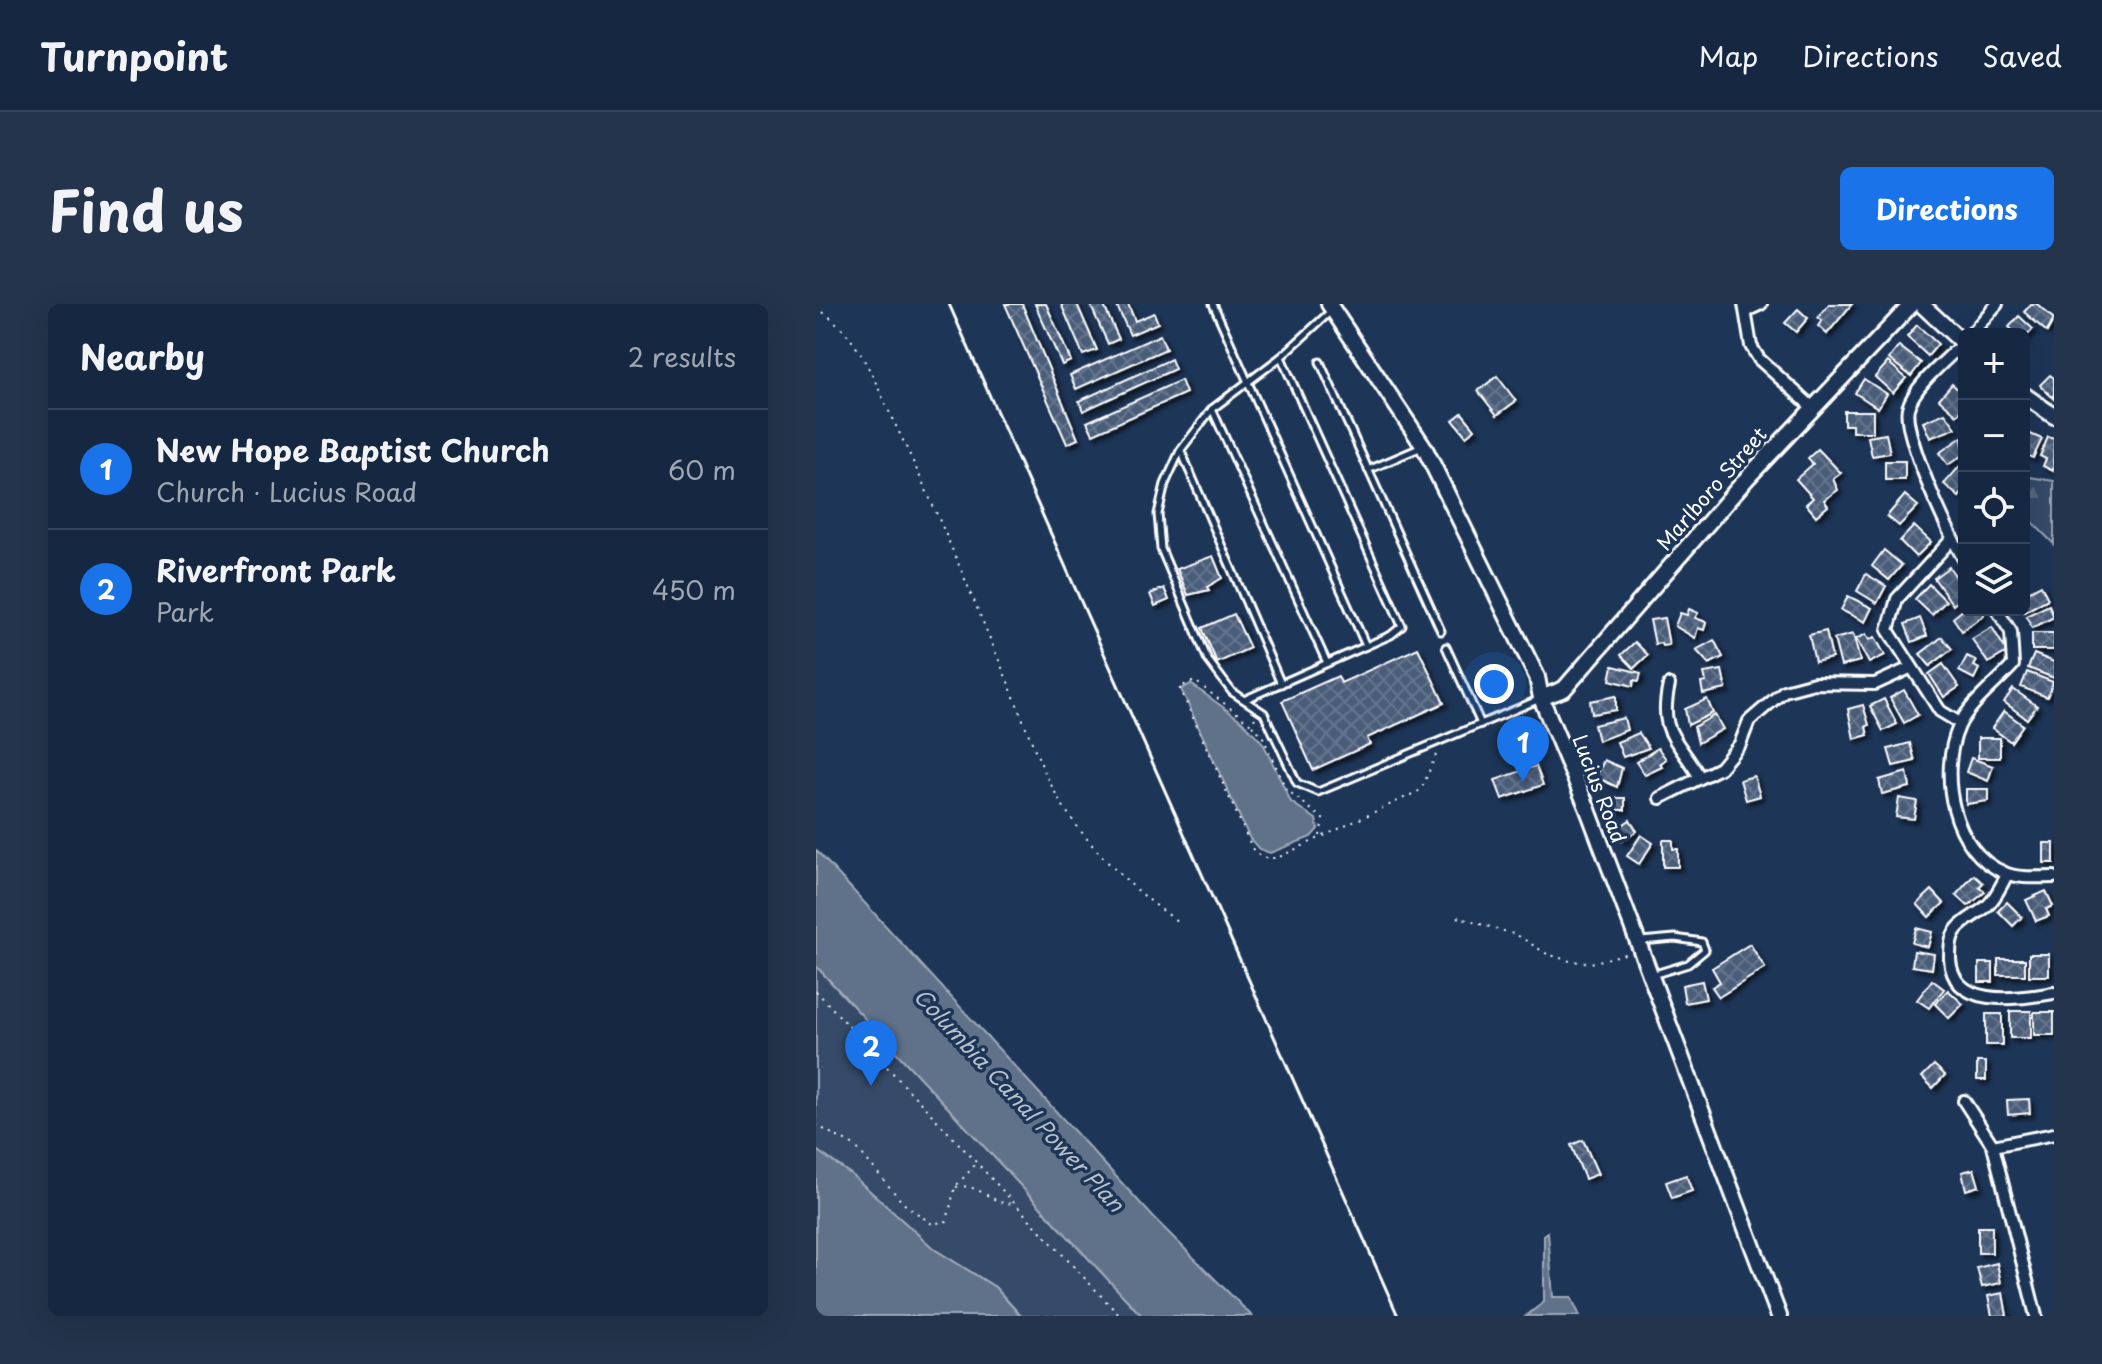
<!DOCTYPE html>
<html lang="en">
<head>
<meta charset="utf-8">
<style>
	:root { --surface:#162841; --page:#23344c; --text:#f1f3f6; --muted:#9ea6b1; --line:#35445a; --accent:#1a73e8 }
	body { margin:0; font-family:"Playpen Sans",sans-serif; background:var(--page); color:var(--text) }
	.controls { position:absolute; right:24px; top:24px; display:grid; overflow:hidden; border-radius:12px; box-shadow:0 8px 32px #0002 }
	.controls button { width:72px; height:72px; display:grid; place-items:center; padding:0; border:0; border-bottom:2px solid var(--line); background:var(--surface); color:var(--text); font:40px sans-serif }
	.you { position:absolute; left:678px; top:380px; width:28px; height:28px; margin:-20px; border:6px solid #fff; border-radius:50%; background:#1a73e8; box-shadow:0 0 0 12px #1a73e833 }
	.badge { display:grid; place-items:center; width:52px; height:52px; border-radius:50%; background:var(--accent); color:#fff; font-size:26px; font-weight:700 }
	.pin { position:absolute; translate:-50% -66px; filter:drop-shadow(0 2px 4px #0008) }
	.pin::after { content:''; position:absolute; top:42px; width:28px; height:24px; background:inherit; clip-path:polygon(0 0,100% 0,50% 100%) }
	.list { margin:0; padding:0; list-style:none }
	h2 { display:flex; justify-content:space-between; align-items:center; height:104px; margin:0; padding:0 32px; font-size:34px }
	h2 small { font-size:26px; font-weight:400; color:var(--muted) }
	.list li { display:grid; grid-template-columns:52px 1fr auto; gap:24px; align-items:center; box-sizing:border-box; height:120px; padding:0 32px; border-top:2px solid var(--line) }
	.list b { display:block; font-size:30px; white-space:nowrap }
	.list p { margin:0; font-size:26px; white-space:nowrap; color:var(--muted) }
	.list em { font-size:26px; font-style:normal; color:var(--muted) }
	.icon { flex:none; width:44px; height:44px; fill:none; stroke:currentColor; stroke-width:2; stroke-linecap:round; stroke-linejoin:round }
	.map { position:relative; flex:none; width:1238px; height:1012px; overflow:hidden; border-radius:12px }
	header { display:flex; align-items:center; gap:48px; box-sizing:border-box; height:112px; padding:0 40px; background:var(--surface); border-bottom:2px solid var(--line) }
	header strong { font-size:38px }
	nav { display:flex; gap:44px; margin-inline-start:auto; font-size:28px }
	.intro { display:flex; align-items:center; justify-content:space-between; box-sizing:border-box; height:192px; padding:0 48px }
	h1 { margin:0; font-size:56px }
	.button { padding:20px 36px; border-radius:12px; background:var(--accent); color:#fff; font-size:28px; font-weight:700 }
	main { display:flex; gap:48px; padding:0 48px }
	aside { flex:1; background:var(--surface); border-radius:12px; box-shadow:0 8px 32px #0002 }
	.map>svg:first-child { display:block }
	.green { fill:#364b69; stroke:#9aa5b4; stroke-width:2 }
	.forest { fill:url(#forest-firs); stroke:#9aa5b4; stroke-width:2 }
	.water { fill:#617289; stroke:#a0aab8; stroke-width:2 }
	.building { fill:url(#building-cross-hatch); stroke:#fff; stroke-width:2; filter:url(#shadow) }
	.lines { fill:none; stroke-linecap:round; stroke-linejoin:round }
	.lane-casing { stroke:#fff; stroke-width:11 }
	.street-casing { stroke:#fff; stroke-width:16 }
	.secondary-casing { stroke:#fff; stroke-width:20 }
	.path { stroke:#fff; stroke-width:2; stroke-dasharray:2 6; stroke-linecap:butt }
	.lane { stroke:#1d3557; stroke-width:5 }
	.street { stroke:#1d3557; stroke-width:10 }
	.secondary { stroke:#1d3557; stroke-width:14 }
	.rail { stroke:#fff; stroke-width:3 }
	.labels { text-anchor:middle; stroke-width:7; stroke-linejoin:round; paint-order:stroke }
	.street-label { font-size:20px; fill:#fff; stroke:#1d3557 }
	.water-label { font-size:22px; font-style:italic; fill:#b8c0ca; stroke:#1d3557 }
</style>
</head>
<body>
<header>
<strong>Turnpoint</strong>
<nav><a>Map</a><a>Directions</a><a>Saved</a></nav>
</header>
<div class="intro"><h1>Find us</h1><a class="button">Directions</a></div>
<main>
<aside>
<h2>Nearby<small>2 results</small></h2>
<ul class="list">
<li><span class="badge">1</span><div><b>New Hope Baptist Church</b><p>Church · Lucius Road</p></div><em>60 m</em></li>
<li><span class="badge">2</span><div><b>Riverfront Park</b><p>Park</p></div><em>450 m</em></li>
</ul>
</aside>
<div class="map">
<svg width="1238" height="1012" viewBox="0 0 1238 1012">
	<defs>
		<pattern id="forest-firs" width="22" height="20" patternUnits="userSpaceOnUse" patternTransform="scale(2)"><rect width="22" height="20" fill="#364b69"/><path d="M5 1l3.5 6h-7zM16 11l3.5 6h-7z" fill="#546680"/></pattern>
		<pattern id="building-cross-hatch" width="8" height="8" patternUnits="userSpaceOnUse" patternTransform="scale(2)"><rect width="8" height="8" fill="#4a5d79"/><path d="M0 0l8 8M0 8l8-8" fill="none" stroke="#65758d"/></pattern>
		<filter id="shadow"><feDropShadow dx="3.5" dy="3.5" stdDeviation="2" flood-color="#0009"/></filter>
	</defs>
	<rect width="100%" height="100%" fill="#1d3557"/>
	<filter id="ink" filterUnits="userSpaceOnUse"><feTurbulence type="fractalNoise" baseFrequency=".0125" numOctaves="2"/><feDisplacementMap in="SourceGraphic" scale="16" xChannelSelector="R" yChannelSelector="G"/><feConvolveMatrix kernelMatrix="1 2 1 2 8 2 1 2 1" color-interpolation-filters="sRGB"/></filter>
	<g filter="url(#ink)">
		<path class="green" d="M0,662L326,1012H205L179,983L118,945L36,871L0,846Z"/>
		<path class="forest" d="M1208,172L1238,177V240L1208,210Z"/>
		<g class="water">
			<path d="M375,380L426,417L447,439L475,498L500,515L502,525L495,533L454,549L443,545L434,535L365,385Z"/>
			<path d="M0,546L339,915L436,1012H326L0,662Z"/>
			<path d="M0,846L36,871L118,945L179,983L205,1012H0Z"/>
			<path d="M732,928L737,993H755L764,1012H710L728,998V931Z"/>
		</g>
		<g class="building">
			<path d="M189,0H206L262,135L251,140Z"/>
			<path d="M219,0H230L255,57L246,61Z"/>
			<path d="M245,0H261L281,46L267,51Z"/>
			<path d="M274,0H287L303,35L292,40Z"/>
			<path d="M300,0H312L319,17L338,9L342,19L314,31Z"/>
			<path d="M1013,0H1036L1011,30L1002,22L1006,17L1002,14Z"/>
			<path d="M1215,0H1221L1238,15L1231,28L1208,8Z"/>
			<path d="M982,5L992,14L980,28L969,19Z"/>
			<path d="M1203,12L1217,25L1208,35V30H1200L1193,23Z"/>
			<path d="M1101,21L1122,40L1112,52L1091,33Z"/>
			<path d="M344,31L350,45L260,85L254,71Z"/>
			<path d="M1083,42L1105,59L1095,72L1073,55Z"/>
			<path d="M355,55L359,65L267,107L263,97Z"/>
			<path d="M1072,58L1090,74L1077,89L1059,73Z"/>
			<path d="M1234,71L1238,74V95L1224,81Z"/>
			<path d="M681,72L700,97L681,111L662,87Z"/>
			<path d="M1048,75L1071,90L1062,104L1039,89Z"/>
			<path d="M365,76L370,89L277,130L271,118Z"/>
			<path d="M1136,80L1148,91V104L1141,111L1123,95Z"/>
			<path d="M1028,107H1057V128H1036V121H1028Z"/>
			<path d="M646,109L659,125L650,132L637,116Z"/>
			<path d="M1129,109L1140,124L1114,134L1107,118Z"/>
			<path d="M1212,129L1226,135L1217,154L1208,150Z"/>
			<path d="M1070,130L1074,149L1056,152L1052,133Z"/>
			<path d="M1146,133L1148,150L1132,161L1123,149Z"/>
			<path d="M1232,133L1238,135L1237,167L1227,162L1230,155L1224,152Z"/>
			<path d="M1002,145L1025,169L1017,175L1022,186L1008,196L1012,202L1000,212L990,200L997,194L980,175L997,160L992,154Z"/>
			<rect x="1069" y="157" width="20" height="19"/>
			<path d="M1144,162L1148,166V187L1143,193L1128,180Z"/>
			<path d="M1089,191L1102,202L1083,222L1071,212Z"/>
			<path d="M1098,222L1115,238L1100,253L1084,237Z"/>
			<path d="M1068,246L1086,261L1073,276L1056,262Z"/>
			<path d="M397,252L406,274L391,283L393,286L372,291L361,265Z"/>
			<path d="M1133,263L1148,284L1142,289L1145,294L1137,301L1118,274Z"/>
			<path d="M1050,270L1070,282L1061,299L1041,287Z"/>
			<path d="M1113,280L1130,297L1116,311L1099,295Z"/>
			<path d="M1225,281L1232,295L1208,308V290Z"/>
			<path d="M348,284L353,296L339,302L334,290Z"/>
			<path d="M1032,292L1056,304L1049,318L1025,306Z"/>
			<path d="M1233,301L1238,313L1216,324L1210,312Z"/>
			<path d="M873,305L882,309L879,314L890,318L888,326L882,324L879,334L859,322L864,309L871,311Z"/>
			<path d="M1148,305L1164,306L1168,311L1146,327L1137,314Z"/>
			<path d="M418,310L434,344L401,359L386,324Z"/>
			<path d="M848,314L853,341L846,342L845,339L839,340L834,316Z"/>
			<path d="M1104,314L1111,332L1096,338L1089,320Z"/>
			<path d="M1176,323L1191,348L1172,359L1156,335Z"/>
			<path d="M1010,327L1016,354L999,358L993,331Z"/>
			<rect x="1216" y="329" width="22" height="17"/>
			<path d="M1037,330L1044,357L1025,362L1018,335Z"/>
			<path d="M1050,330L1053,336L1059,333L1069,351L1053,359L1040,335Z"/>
			<path d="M1126,333L1136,345L1114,362L1104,350Z"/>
			<path d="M898,336L907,353L893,360L880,346Z"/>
			<path d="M819,338L832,351L818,364L805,351Z"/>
			<path d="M602,344L628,399L551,434L554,440L497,466L466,397L522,372L525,379Z"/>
			<path d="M1218,350L1238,358V374L1212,364Z"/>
			<path d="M1151,352L1161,357L1158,362L1163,365L1158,375L1143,367Z"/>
			<path d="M1127,360L1143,383L1128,393L1113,370Z"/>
			<path d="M797,362L825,369L823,377L818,376L817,382L794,376Z"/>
			<path d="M906,366L910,385L887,390L885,379L890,378L888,369Z"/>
			<path d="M1211,368L1237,378L1231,393L1205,383Z"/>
			<path d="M1197,385L1221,402L1211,415L1188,398Z"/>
			<path d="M1088,386L1102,411L1088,419L1074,394Z"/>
			<path d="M800,392V406L776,410L774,397Z"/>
			<path d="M891,395L897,409L872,421L869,405Z"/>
			<path d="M1068,395L1081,420L1067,427L1054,402Z"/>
			<path d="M1047,401L1053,421L1050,423L1052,431L1038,435L1032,405Z"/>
			<path d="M1188,407L1207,421L1195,438L1176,424Z"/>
			<path d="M899,411L907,425L882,439L878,423Z"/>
			<path d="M808,414L811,426L782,437L778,421Z"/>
			<path d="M823,429L833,444L807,453L801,438Z"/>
			<rect x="1162" y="434" width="22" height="20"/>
			<path d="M1094,439L1099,457L1077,462L1072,445Z"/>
			<path d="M842,444L850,455L844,460L846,463L829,471L820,458Z"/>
			<path d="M1155,454L1177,462L1172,477L1150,468Z"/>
			<path d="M788,456L806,464L801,483L780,473Z"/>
			<path d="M720,462L727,481L686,495L679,476Z"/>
			<path d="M1091,468L1094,483L1066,490L1063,476Z"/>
			<path d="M938,472L944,492L930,496L924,476Z"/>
			<path d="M1150,485H1172V497L1150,500Z"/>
			<rect x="788" y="494" width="21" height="12"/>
			<path d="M1083,494L1101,497L1098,515L1080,513Z"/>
			<path d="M814,516L821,527L806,537L799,526Z"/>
			<path d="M825,531L837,539L823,560L811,552Z"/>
			<path d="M847,536H857V545H862V563H847Z"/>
			<rect x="1228" y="539" width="10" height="20"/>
			<path d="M1158,571L1167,579L1163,583L1169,588L1152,602L1140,591Z"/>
			<path d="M1116,586L1128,599L1113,613L1101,600Z"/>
			<path d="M1230,587L1237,602L1230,605L1233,612L1220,617L1210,596Z"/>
			<path d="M1191,598L1206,613L1197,622L1182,607Z"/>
			<path d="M1100,624L1116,628L1112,643L1096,639Z"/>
			<path d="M934,640L949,664L903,693L896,683L904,678L896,664Z"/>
			<path d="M1098,647L1118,650L1116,665L1096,662Z"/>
			<rect x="1213" y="650" width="20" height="22"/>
			<rect x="1182" y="655" width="27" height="16"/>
			<rect x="1163" y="659" width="14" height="19"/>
			<path d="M1116,676L1128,685L1113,704L1101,696Z"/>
			<path d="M886,677L890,695L869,699L866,681Z"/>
			<path d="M1132,686L1147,700L1133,714L1119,700Z"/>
			<rect x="1194" y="707" width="21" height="27"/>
			<rect x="1218" y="708" width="20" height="23"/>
			<rect x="1170" y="710" width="16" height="31"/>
			<rect x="1161" y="758" width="9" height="18"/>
			<path d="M1118,761L1129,771L1117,784L1106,773Z"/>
			<path d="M1213,795L1214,809L1192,811L1191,796Z"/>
			<path d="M767,836L782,870L769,875L755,841Z"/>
			<path d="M1158,865L1163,882L1150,886L1146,868Z"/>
			<path d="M870,871L876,887L856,894L850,878Z"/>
			<rect x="1162" y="923" width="14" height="26"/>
			<path d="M1181,959L1185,979L1166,983L1161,964Z"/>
			<path d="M1187,989L1191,1012H1176L1172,992Z"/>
		</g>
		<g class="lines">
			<g class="lane-casing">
				<g id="lane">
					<path d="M397,0L550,342"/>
					<path d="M515,7L465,53L396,105L364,147L349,180L342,210L345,245L392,356L416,388L448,409L481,479L502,488L724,395"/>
					<path d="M504,58L625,327"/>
					<path d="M396,105L511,359"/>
					<path d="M365,147L465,380"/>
					<path d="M552,166L606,143"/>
					<path d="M630,343L665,420"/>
					<path d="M430,395L575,331L586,322L465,53"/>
					<path d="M825,637L859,634L886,638L889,646L872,660L836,671"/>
				</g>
			</g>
			<g class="street-casing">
				<g id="street">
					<path d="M928,0L935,42L943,55L996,103"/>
					<path d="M930,7L945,0"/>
					<path d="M1155,30L1181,0"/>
					<path d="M1148,38C1131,56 1099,80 1092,104C1086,129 1133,232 1148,255"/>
					<path d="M1136,235L1081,295L1072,326L1124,407L1144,419"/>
					<path d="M1181,306L1195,328L1197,361C1181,379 1153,400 1143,422C1122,469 1136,548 1189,569C1203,575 1222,573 1238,573"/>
					<path d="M853,381C842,429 861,434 883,472"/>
					<path d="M844,494L904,464L924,440L933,417L968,387L998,379L1059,380L1094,364"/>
					<path d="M1191,571C1185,581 1180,594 1171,602C1162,610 1148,616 1141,625C1134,633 1134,645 1134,655C1137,707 1204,694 1238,689"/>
					<path d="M1148,797L1177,842L1220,1012"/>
					<path d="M1177,842L1238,830"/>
				</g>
			</g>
			<g class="secondary-casing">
				<g id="secondary">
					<path d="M513,0L608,143L721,373L725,394L771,503L963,1012"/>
					<path d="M1105,0L1148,40"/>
					<path d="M1208,91L1238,112"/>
					<path d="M725,394L748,385L932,173L1096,0"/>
				</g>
			</g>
			<g class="path">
				<path d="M0,4C43,28 59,80 80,122C121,206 156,292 192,378C210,421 226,472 253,511C282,553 319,587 361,617"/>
				<path d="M439,414L435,420L379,377L363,383L438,548L449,554H461L605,486L620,451"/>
				<path d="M436,421L446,431L470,485L507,515L504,532"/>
				<path d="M641,613L701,631L731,650L754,657L775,659L812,649"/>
				<path d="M0,687L304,1012"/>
				<path d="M0,821L40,843L87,899L116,920L131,917L139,883L159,861"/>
				<path d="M140,883C163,878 179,903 195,899"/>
			</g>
			<use href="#lane" class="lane"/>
			<use href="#street" class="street"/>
			<use href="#secondary" class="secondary"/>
			<path class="rail" d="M133,0L582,1012"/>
		</g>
	</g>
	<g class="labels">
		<g class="street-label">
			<text transform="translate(896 185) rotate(-49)" y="7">Marlboro Street</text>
			<text transform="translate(783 485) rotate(69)" y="7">Lucius Road</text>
		</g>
		<g class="water-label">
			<text transform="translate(203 796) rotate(47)" y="8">Columbia Canal Power Plan</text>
		</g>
	</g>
</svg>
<div class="controls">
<button>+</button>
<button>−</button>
<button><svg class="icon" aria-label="locate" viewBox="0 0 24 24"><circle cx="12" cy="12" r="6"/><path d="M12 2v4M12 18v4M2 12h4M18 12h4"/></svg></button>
<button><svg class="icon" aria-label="layers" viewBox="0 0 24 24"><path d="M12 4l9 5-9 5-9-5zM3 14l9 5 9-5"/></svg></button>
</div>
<div class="you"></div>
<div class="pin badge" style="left:707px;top:478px">1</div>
<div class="pin badge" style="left:55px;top:782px">2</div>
</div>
</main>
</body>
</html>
